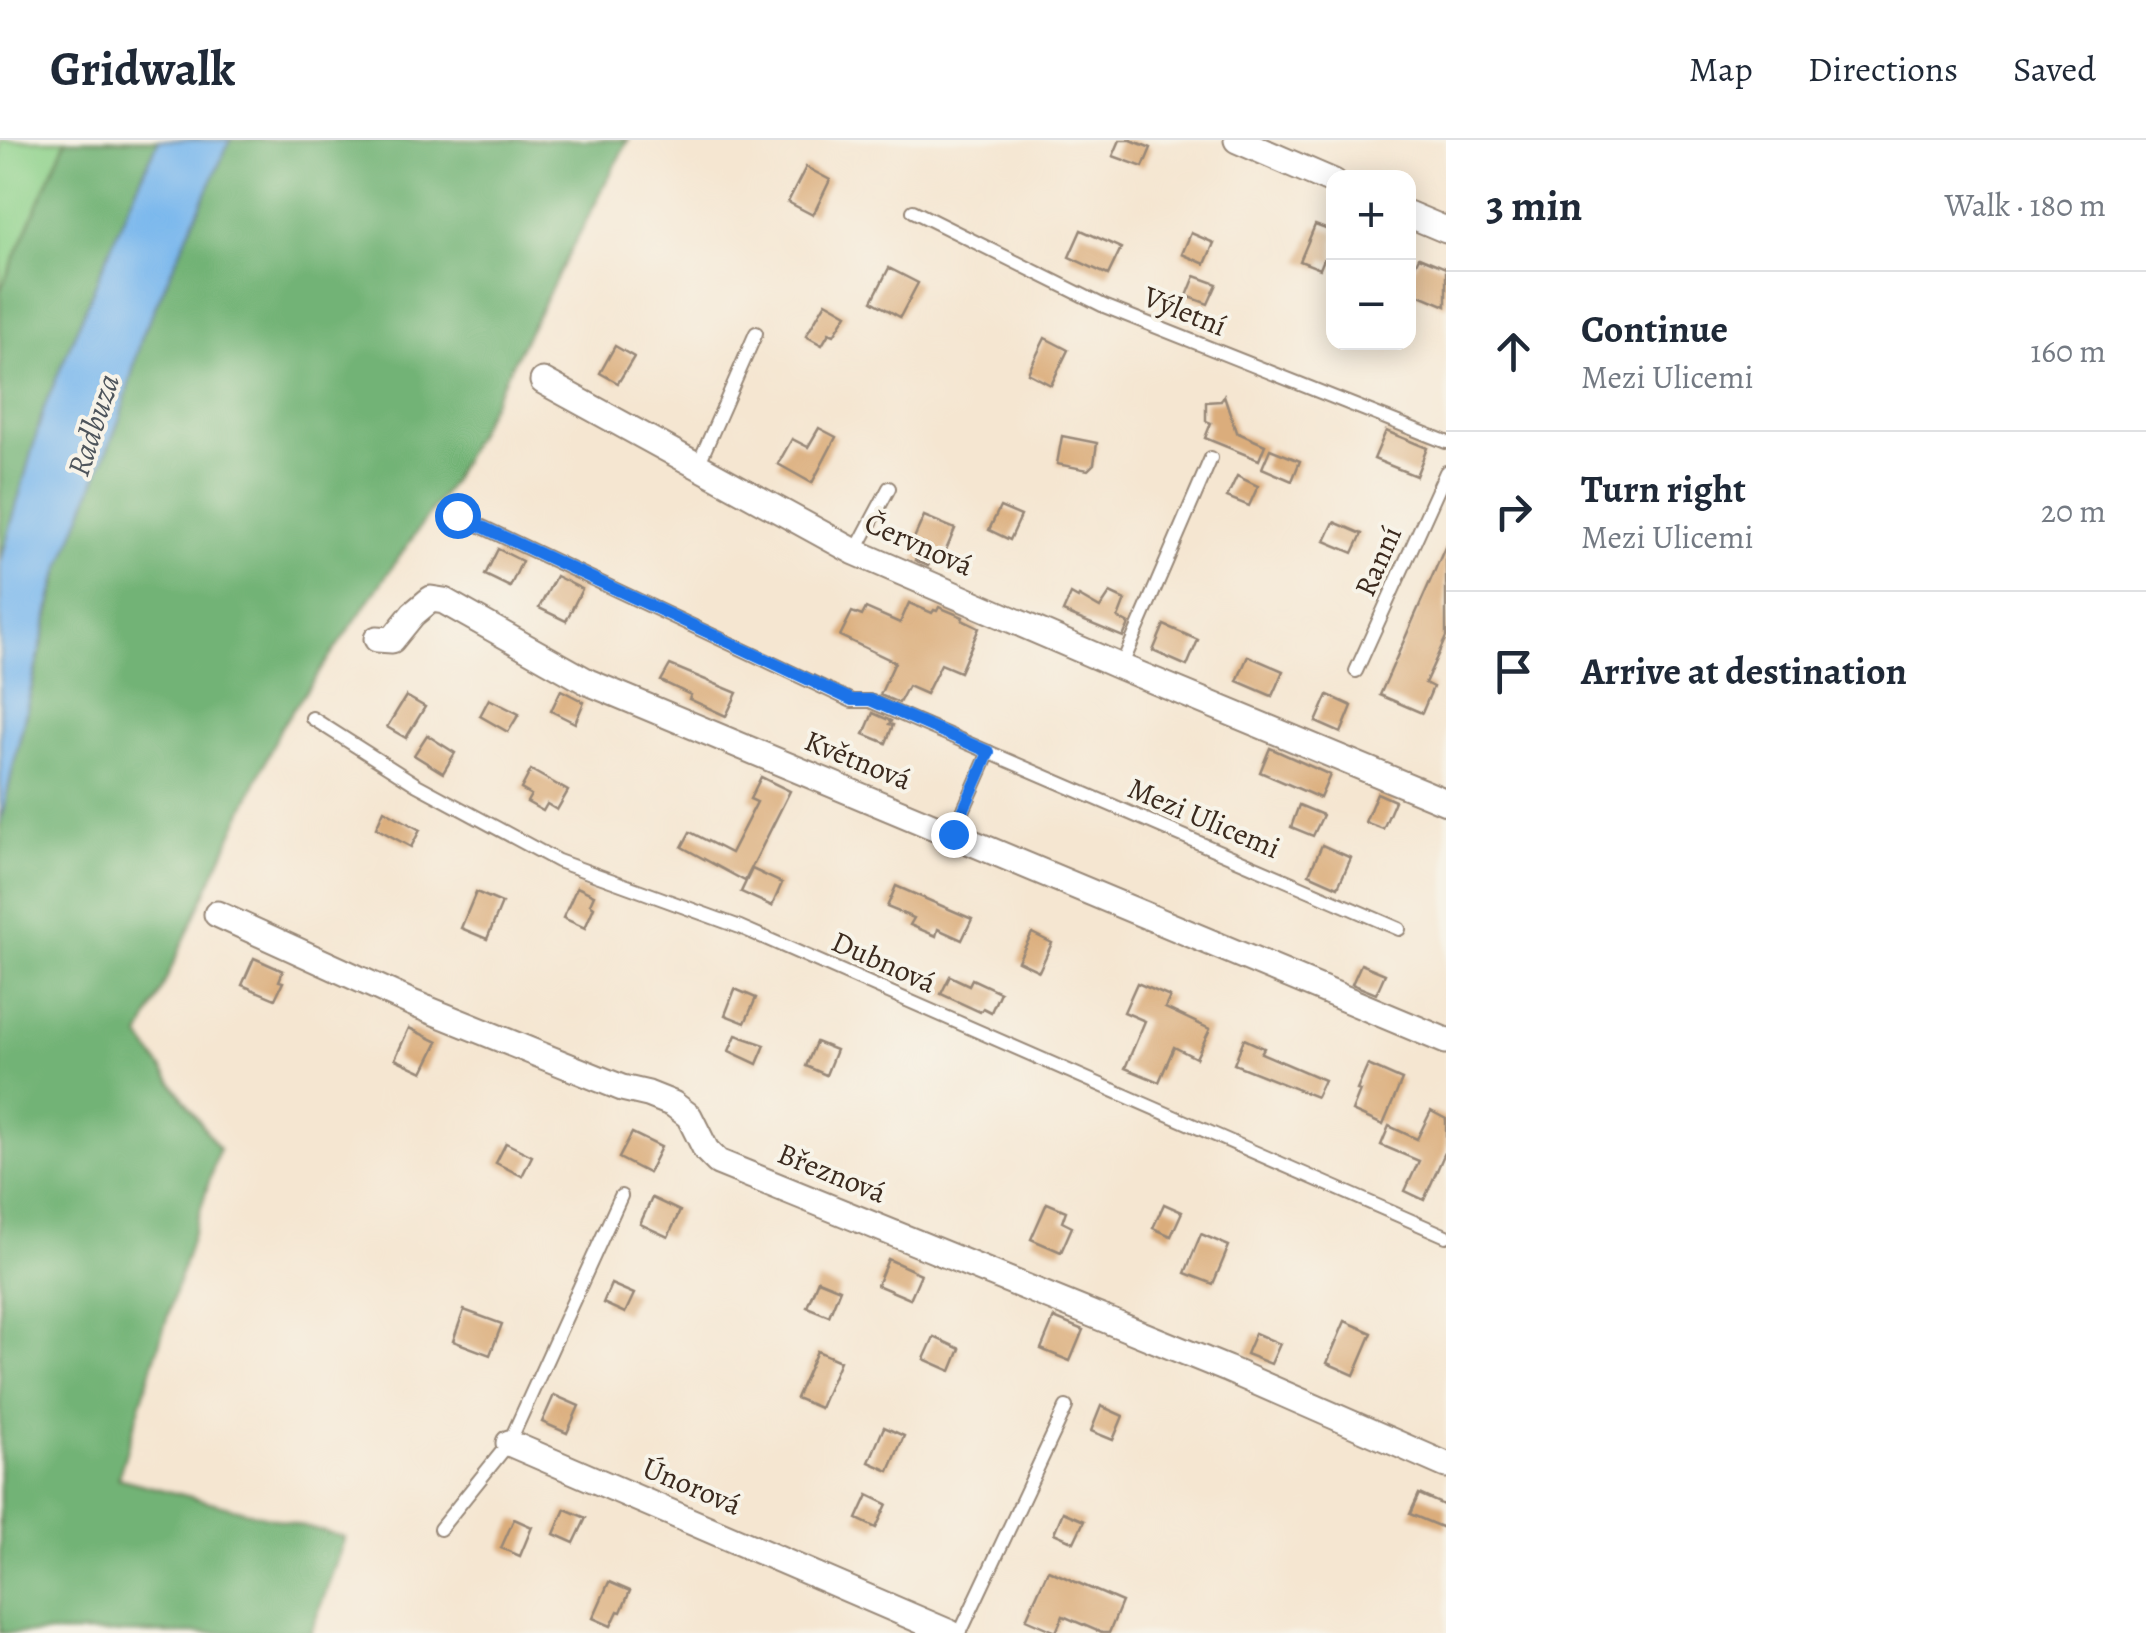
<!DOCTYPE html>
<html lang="en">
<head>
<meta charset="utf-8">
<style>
	:root { --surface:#fff; --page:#f6f6f7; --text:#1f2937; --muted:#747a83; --line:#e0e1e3 }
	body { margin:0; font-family:Alegreya,serif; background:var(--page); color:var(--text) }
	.controls { position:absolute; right:30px; top:30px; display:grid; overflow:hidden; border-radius:20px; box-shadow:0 5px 25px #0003 }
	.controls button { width:90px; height:90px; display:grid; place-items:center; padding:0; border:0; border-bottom:2px solid var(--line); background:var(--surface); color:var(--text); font:50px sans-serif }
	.stop { position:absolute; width:30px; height:30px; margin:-22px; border:8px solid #1a73e8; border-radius:50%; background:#fff }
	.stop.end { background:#1a73e8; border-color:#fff; box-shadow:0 2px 10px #0008 }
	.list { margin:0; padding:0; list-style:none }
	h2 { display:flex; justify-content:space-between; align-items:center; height:130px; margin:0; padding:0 40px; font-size:42px }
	h2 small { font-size:32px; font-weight:400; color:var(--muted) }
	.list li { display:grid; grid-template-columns:65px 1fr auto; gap:30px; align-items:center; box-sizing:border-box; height:160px; padding:0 40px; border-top:2px solid var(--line) }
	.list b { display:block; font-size:38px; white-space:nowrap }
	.list p { margin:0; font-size:32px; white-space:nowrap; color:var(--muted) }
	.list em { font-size:32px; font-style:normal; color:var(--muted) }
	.icon { flex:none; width:55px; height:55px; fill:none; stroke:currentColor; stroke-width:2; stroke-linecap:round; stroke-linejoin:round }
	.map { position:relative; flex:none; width:1446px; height:1493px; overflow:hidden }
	header { display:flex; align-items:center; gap:60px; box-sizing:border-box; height:140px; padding:0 50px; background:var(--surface); border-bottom:2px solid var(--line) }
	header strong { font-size:48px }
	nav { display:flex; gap:55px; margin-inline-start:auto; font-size:35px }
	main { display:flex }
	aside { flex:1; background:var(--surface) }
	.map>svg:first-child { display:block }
	.green { fill:#8dd18a; stroke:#647e54; stroke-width:2.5 }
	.forest { fill:#72b376; stroke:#566e4a; stroke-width:2.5 }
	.water { fill:#7ab8ed; stroke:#5a7186; stroke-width:2.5 }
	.building { fill:#dbad7b }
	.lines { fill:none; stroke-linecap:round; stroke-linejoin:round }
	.service-casing { stroke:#988878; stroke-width:16 }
	.minor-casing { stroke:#988878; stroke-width:29 }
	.service { stroke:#fff; stroke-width:12 }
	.minor { stroke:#fff; stroke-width:25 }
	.route { stroke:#1a73e8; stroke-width:12 }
	.labels { text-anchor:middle; stroke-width:8; stroke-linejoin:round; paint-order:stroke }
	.street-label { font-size:30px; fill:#3b2a1e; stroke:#f7f3e8 }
	.water-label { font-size:32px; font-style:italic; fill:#4e555c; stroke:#f7f3e8 }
</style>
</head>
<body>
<header>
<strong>Gridwalk</strong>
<nav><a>Map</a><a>Directions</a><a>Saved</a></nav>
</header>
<main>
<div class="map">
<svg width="1446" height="1493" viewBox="0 0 1446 1493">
	<rect width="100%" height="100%" fill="#f7f3e8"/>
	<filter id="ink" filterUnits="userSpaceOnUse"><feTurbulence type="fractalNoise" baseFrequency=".01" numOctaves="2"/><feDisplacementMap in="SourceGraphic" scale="20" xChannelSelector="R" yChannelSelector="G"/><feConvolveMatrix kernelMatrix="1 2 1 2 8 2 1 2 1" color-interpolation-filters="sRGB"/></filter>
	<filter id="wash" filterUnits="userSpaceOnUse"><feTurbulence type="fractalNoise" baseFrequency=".0048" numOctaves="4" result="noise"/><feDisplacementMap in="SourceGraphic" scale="40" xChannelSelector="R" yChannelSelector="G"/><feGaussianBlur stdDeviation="2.25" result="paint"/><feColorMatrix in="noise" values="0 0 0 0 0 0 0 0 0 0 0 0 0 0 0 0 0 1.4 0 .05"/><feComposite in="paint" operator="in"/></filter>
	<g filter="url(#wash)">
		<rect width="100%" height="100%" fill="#f5e6d1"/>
		<path class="green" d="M0,0H159L128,66L44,268L0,424Z"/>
		<g class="forest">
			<path d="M66,0H159L133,55L44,268L0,424V151Z"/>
			<path d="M230,0H628L450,344L281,587L140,897L219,1009L118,1338L345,1397L311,1493H0V684L60,429L120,278L142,196Z"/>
		</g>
		<path class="water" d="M159,0H230L142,196L120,278L56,440L0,684V424L44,268L128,66Z"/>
		<g id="blocks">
			<g class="building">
				<path d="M1120,0H1131L1151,8L1143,27L1113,16Z"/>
				<path d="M806,27L830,40L813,75L788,62Z"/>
				<path d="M1315,85L1334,92V123L1324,119L1320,129L1300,121Z"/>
				<path d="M1081,90L1121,108L1108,135L1069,117Z"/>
				<path d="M1191,93L1214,103L1205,124L1182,114Z"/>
				<path d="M1419,117L1446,128V166L1408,150V140Z"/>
				<path d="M889,128L918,143L900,177L872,161Z"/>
				<path d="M1195,136L1217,144L1208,164L1187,156Z"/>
				<path d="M826,162L847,174L834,195L829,193L822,205L806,196Z"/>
				<path d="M1045,198L1068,210L1051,245L1028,233Z"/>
				<path d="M615,206L634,217L618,243L600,233Z"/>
				<path d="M1224,255L1236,292L1265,305L1259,320L1205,298L1211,283L1206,281V262L1221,261Z"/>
				<path d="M819,288L836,297L812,343L778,324L792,299L808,307Z"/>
				<path d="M1386,291L1427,308L1416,336L1374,319Z"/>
				<path d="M1062,296L1097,303L1094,324L1088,330L1057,324Z"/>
				<path d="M1270,309L1300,321L1292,341L1262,328Z"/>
				<path d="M1237,336L1258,346L1249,366L1227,357Z"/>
				<path d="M1000,367L1021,376L1010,400L989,390Z"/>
				<path d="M924,376L955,389L943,417L935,413L928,426L915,420L920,407L912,403Z"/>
				<path d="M1334,382L1362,394L1353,413L1325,401Z"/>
				<path d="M1446,405V497L1425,543L1433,547L1422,573L1380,555Z"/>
				<path d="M498,409L522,421L510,447L485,435Z"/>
				<path d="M556,436L582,449L566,481L539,468Z"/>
				<path d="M1110,453L1125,460L1118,478L1129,484L1123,497L1063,472L1071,454L1078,458L1079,456L1100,468Z"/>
				<path d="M909,463L932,473L934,470L937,471L939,467L963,477L962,480L979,488L960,532L941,524L926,554L908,546L899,563L880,555L895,522L840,496L852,472L862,476L866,468L900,483Z"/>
				<path d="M1164,485L1198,500L1187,526L1153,511Z"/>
				<path d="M1248,516L1283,531L1272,556L1237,541Z"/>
				<path d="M670,525L737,553L726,576L689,559L691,555L661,541Z"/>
				<path d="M561,550L584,562L575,583L551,571Z"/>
				<path d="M1328,555L1352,566L1341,593L1316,582Z"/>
				<path d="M406,556L425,567L406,598L387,587Z"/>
				<path d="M489,559L519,574L508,592L480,576Z"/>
				<path d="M873,573L891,581L889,584L893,585L886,603L864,594Z"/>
				<path d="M427,595L455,613L443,633L414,615Z"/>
				<path d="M1270,608L1330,635L1320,658L1260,632Z"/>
				<path d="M531,630L568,651L557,670L547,664L543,671L527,662L531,655L521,649Z"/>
				<path d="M761,637L790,651L745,741L682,707L690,692L731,713L757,662L750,659Z"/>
				<path d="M1377,653L1395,661L1383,689L1365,682Z"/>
				<path d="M1299,665L1323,675L1313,696L1291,687Z"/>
				<path d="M384,670L420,690L411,707L376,688Z"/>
				<path d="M1322,705L1351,718L1338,747L1309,734Z"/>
				<path d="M752,729L782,743L772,766L741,752Z"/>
				<path d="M896,746L972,779L962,800L938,789L936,796L910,785L914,778L887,767Z"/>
				<path d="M577,747L594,755L590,764L594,767L585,788L563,778Z"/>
				<path d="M476,752L502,763L487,799L461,788Z"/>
				<path d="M1032,793L1052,803L1039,831L1018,821Z"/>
				<path d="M254,818L283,831L279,841L283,842L275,859L242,845Z"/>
				<path d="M1361,824L1385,834L1376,854L1352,844Z"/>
				<path d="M950,836L969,845L972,839L1000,852L991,872L983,868L980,872L941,854Z"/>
				<path d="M1137,843L1170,857L1165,868L1210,889L1196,918L1174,907L1159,942L1125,928L1145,881L1124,872Z"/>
				<path d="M735,849L756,858L745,883L725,875Z"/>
				<path d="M409,888L438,902L423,932L395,919Z"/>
				<path d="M736,895L765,905L757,924L729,911Z"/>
				<path d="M1244,899L1264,908L1261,913L1324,940L1316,957L1234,924Z"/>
				<path d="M816,902L836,910L826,935L806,926Z"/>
				<path d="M1368,925L1402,940L1383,985L1352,971L1360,951L1357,950Z"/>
				<path d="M1431,971L1446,979V1010L1424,1060L1405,1051L1419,1021L1381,1005L1389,986L1417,999Z"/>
				<path d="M632,993L661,1007L648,1033L619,1018Z"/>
				<path d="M506,1003L532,1016L522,1036L496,1023Z"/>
				<path d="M652,1058L680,1071L668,1097L640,1084Z"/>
				<path d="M1047,1063L1066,1071L1062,1082L1072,1087L1061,1112L1031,1099Z"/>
				<path d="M1164,1064L1182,1072L1171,1096L1153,1088Z"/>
				<path d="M1201,1094L1229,1106L1213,1144L1185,1133Z"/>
				<path d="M888,1119L921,1134L910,1159L877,1145Z"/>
				<path d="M818,1140L840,1149L829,1176L807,1167Z"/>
				<path d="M611,1144L634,1154L625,1173L603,1163Z"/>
				<path d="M464,1170L502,1184L490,1215L453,1201Z"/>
				<path d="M1054,1178L1083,1190L1070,1221L1041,1209Z"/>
				<path d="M1345,1181L1372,1193L1354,1235L1327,1223Z"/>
				<path d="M1255,1193L1280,1204L1271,1224L1246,1214Z"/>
				<path d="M934,1197L960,1209L951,1231L924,1219Z"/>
				<path d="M817,1211L840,1221L820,1268L796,1258Z"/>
				<path d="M554,1255L579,1266L567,1293L542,1282Z"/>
				<path d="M1101,1266L1123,1276L1113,1300L1091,1291Z"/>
				<path d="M884,1287L904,1296L889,1331L869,1322Z"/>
				<path d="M1419,1354L1446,1366V1389L1410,1374Z"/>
				<path d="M868,1355L887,1364L876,1388L857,1379Z"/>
				<path d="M565,1369L586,1378L574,1403L554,1394Z"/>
				<path d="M1063,1372L1084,1381L1074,1402L1054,1393Z"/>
				<path d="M514,1379L532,1387L520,1416L501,1408Z"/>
				<path d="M1048,1430L1122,1462L1109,1493H1102L1063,1476L1056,1492L1026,1479Z"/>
				<path d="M609,1442L630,1451L621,1472L618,1471L611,1486L593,1478Z"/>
			</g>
		</g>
	</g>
	<g filter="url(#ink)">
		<use href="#blocks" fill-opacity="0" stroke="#988878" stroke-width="2.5"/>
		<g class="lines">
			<g class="service-casing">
				<g id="service">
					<path d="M913,71L1104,166L1446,302"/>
					<path d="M698,325L756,193"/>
					<path d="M457,375L852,561H870L1399,789"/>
					<path d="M855,412L889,348"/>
					<path d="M1121,527L1211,318"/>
					<path d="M1356,531L1446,332"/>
					<path d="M312,578L417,645L558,721L740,787L1446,1096"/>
					<path d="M953,694L989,612"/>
					<path d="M440,1389L509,1303L621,1056"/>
					<path d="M960,1493L1066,1267"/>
				</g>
			</g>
			<g class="minor-casing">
				<g id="minor">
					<path d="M1237,0L1334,42"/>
					<path d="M1408,74L1446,90"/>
					<path d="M543,241L855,412L1121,527L1446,662"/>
					<path d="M377,499L392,500L413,474L431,459L444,461L588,542L1446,901"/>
					<path d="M217,774L412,863L622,948L648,954L673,964L689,976L706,1010L718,1022L1227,1229L1446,1325"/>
					<path d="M509,1303L950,1493"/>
				</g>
			</g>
			<use href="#service" class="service"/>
			<use href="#minor" class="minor"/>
		</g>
	</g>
	<g class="lines" filter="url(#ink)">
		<path class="route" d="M457,375L852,560H870L989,612L953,694"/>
	</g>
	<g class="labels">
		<g class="street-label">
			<text transform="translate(1185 171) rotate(22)" y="10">Výletní</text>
			<text transform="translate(919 404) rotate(24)" y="10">Červnová</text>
			<text transform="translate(1378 421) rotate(-66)" y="10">Ranní</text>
			<text transform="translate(858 620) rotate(22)" y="10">Květnová</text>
			<text transform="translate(1204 678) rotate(23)" y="10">Mezi Ulicemi</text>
			<text transform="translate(884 822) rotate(24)" y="10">Dubnová</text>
			<text transform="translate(832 1033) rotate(22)" y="10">Březnová</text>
			<text transform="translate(692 1346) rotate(23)" y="10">Únorová</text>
		</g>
		<g class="water-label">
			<text transform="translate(93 285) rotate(-72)" y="11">Radbuza</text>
		</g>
	</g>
</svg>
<div class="controls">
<button>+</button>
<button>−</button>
</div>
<div class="stop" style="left:457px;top:375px"></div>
<div class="stop end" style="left:953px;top:694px"></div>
</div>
<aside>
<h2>3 min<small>Walk · 180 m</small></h2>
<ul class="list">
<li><svg class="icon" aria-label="ahead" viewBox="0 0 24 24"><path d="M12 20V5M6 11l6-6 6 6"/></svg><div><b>Continue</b><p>Mezi Ulicemi</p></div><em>160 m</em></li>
<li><svg class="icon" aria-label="right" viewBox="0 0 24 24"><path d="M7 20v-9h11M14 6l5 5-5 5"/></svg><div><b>Turn right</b><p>Mezi Ulicemi</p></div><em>20 m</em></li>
<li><svg class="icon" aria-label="arrive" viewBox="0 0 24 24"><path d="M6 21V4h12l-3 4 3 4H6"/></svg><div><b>Arrive at destination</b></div></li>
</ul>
</aside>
</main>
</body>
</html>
